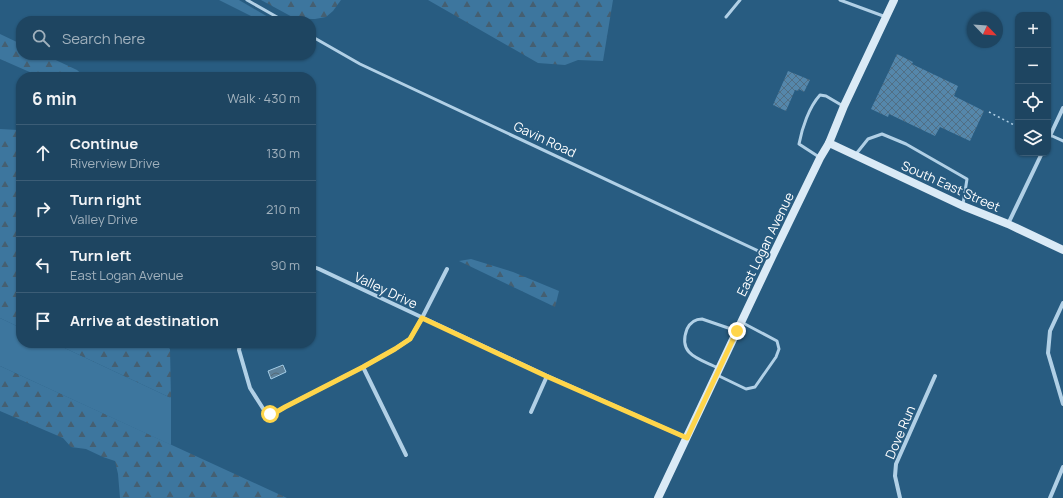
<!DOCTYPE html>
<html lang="en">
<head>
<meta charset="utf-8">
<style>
	:root { --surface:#1e4561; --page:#2b4f6a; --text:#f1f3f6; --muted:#a1b1bd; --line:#3c5d76 }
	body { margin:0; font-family:Manrope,sans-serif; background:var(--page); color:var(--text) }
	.controls { position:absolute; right:12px; top:12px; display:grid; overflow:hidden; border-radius:8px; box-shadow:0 1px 3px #0004 }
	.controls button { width:36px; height:36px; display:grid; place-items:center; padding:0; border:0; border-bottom:1px solid var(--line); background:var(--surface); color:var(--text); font:20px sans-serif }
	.compass { position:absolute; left:967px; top:12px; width:36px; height:36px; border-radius:50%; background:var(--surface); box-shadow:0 1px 3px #0004; rotate:115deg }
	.stop { position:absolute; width:12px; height:12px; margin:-9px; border:3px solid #ffd54a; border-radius:50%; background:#fff }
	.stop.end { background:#ffd54a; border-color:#fff; box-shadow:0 1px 4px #0008 }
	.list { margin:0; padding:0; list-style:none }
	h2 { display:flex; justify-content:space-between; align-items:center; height:52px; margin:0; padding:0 16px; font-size:17px }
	h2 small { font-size:13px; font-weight:400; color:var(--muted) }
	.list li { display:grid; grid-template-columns:26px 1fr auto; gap:12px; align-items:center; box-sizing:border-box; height:56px; padding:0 16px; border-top:1px solid var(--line) }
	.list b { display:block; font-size:15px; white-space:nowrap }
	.list p { margin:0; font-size:13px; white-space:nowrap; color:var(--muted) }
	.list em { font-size:13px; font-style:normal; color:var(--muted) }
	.icon { flex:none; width:22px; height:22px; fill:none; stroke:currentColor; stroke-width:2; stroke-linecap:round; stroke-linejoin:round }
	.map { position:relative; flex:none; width:1063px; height:498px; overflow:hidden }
	.search { position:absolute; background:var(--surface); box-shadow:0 1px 3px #0004; left:16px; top:16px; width:300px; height:44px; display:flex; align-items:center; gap:10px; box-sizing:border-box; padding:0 14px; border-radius:16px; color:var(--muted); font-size:15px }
	.panel { position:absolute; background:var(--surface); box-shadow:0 1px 3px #0004; left:16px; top:72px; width:300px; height:276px; border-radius:16px }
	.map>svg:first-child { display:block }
	.green { fill:#3d769e }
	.forest { fill:url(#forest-firs) }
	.water { fill:url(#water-waves); stroke:#a5cde6 }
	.building { fill:url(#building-cross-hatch) }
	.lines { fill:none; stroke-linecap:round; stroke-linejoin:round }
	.path { stroke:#b1d0e6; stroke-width:1.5; stroke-dasharray:2 3; stroke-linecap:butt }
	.lane { stroke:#b1d0e6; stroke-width:3 }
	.street { stroke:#b1d0e6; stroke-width:4 }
	.secondary { stroke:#daeaf6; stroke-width:8 }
	.route { stroke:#ffd54a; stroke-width:5 }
	.labels { text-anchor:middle; stroke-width:3.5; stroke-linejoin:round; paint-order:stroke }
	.street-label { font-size:13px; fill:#fff; stroke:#285c81 }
</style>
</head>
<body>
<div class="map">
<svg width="1063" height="498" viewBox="0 0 1063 498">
	<defs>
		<pattern id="forest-firs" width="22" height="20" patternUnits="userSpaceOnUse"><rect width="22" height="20" fill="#3d769e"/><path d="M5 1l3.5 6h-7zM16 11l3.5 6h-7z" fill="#455f71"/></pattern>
		<pattern id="water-waves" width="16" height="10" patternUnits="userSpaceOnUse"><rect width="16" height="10" fill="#5e829b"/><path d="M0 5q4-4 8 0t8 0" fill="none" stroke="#566a77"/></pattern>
		<pattern id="building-cross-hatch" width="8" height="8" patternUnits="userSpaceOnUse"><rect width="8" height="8" fill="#5587ab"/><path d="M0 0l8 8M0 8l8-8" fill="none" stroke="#516f85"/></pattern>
	</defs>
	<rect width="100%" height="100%" fill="#285c81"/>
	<g class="green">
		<path d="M219,0H239L275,21H261Z"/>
		<path d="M0,318L21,328V343H54L171,398V445L0,366Z"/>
	</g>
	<g class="forest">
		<path d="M261,0H341L333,11L326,17L315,19H296Z"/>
		<path d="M428,0H613L603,61L578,60L565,65L538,63Z"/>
		<path d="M0,34L21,44V55H45L77,70L85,77H41L0,59Z"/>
		<path d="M0,129L18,130L21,135V328L0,318Z"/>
		<path d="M471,259L513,272L559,291L555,307L459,261Z"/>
		<path d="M54,343H164L170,349L171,398Z"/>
		<path d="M0,366L287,498H120L118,474L115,461L103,457L86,449L71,447L63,438L0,411Z"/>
	</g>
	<path class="water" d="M283,365L286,372L271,379L268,371Z"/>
	<g class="building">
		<path d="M897,54L913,62L912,64L958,86L954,96L984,111L970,141L940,127L935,136L889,114L888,117L871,109Z"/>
		<path d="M788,71L810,80L804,92L799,89L798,91L795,90L786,111L773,105Z"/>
	</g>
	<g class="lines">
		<path class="path" d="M989,112L1018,127"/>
		<g class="lane">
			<path d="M247,0L284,21"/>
			<path d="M840,0L886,17"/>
			<path d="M726,17L740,0"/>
			<path d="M311,36L360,64L771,257"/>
			<path d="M1050,135L1063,141"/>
			<path d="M856,154L868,139L882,134L906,144L967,179L963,204"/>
			<path d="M819,157L799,144C802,128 809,107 820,95L826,96L843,106"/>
			<path d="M718,368C700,359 677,355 687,329C690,323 695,319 702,319L737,331"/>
			<path d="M717,375L746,389L755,387L776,357L779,349L777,341L743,323"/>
		</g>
		<g class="street">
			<path d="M1048,140L1063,108"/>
			<path d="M1008,224L1042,153"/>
			<path d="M311,266L319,269L547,376L687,438"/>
			<path d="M1063,303L1050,331L1048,353L1063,404"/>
			<path d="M240,343L239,350L250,388L264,410L273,414L285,407L363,367L395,349L410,339L422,318L447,269"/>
			<path d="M363,367L406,455"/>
			<path d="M531,412L547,376"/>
			<path d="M900,498L895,476L896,464L935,376"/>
			<path d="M1050,498L1063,467"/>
		</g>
		<g class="secondary">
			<path d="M829,143L963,206L1008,224L1063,250"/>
			<path d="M658,498L772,257L820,158L829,143L844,106L894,0"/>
		</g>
	</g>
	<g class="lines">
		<path class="route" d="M270,414H273L285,407L363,367L395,349L410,339L422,318L546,376L687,438L737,331"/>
	</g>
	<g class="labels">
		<g class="street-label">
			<text transform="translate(545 139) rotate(25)" y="5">Gavin Road</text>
			<text transform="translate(951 186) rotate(24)" y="5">South East Street</text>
			<text transform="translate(765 244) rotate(-64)" y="5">East Logan Avenue</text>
			<text transform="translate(386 290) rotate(25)" y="5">Valley Drive</text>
			<text transform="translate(900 432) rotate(-67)" y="5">Dove Run</text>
		</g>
	</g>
</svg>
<div class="controls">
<button>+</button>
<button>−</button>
<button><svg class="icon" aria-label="locate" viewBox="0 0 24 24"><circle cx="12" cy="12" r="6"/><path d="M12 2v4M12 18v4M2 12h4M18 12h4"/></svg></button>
<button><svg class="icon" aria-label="layers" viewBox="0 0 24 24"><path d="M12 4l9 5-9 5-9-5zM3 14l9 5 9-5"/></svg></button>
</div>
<svg class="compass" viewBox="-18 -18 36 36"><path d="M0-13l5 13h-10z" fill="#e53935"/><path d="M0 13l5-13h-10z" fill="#a1b1bd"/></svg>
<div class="stop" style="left:270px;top:414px"></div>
<div class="stop end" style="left:737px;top:331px"></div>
<div class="search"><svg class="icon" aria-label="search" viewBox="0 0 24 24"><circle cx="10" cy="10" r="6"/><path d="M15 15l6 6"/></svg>Search here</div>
<section class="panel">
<h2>6 min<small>Walk · 430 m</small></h2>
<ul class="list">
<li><svg class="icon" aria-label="ahead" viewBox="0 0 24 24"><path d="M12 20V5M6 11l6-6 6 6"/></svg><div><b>Continue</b><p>Riverview Drive</p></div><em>130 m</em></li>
<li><svg class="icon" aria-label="right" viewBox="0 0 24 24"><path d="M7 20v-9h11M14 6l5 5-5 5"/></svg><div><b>Turn right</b><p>Valley Drive</p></div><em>210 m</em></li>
<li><svg class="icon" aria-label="left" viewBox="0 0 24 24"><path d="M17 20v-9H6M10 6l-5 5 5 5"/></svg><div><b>Turn left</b><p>East Logan Avenue</p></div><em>90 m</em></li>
<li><svg class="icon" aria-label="arrive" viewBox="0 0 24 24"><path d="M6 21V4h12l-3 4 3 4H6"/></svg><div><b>Arrive at destination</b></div></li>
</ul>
</section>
</div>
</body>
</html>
